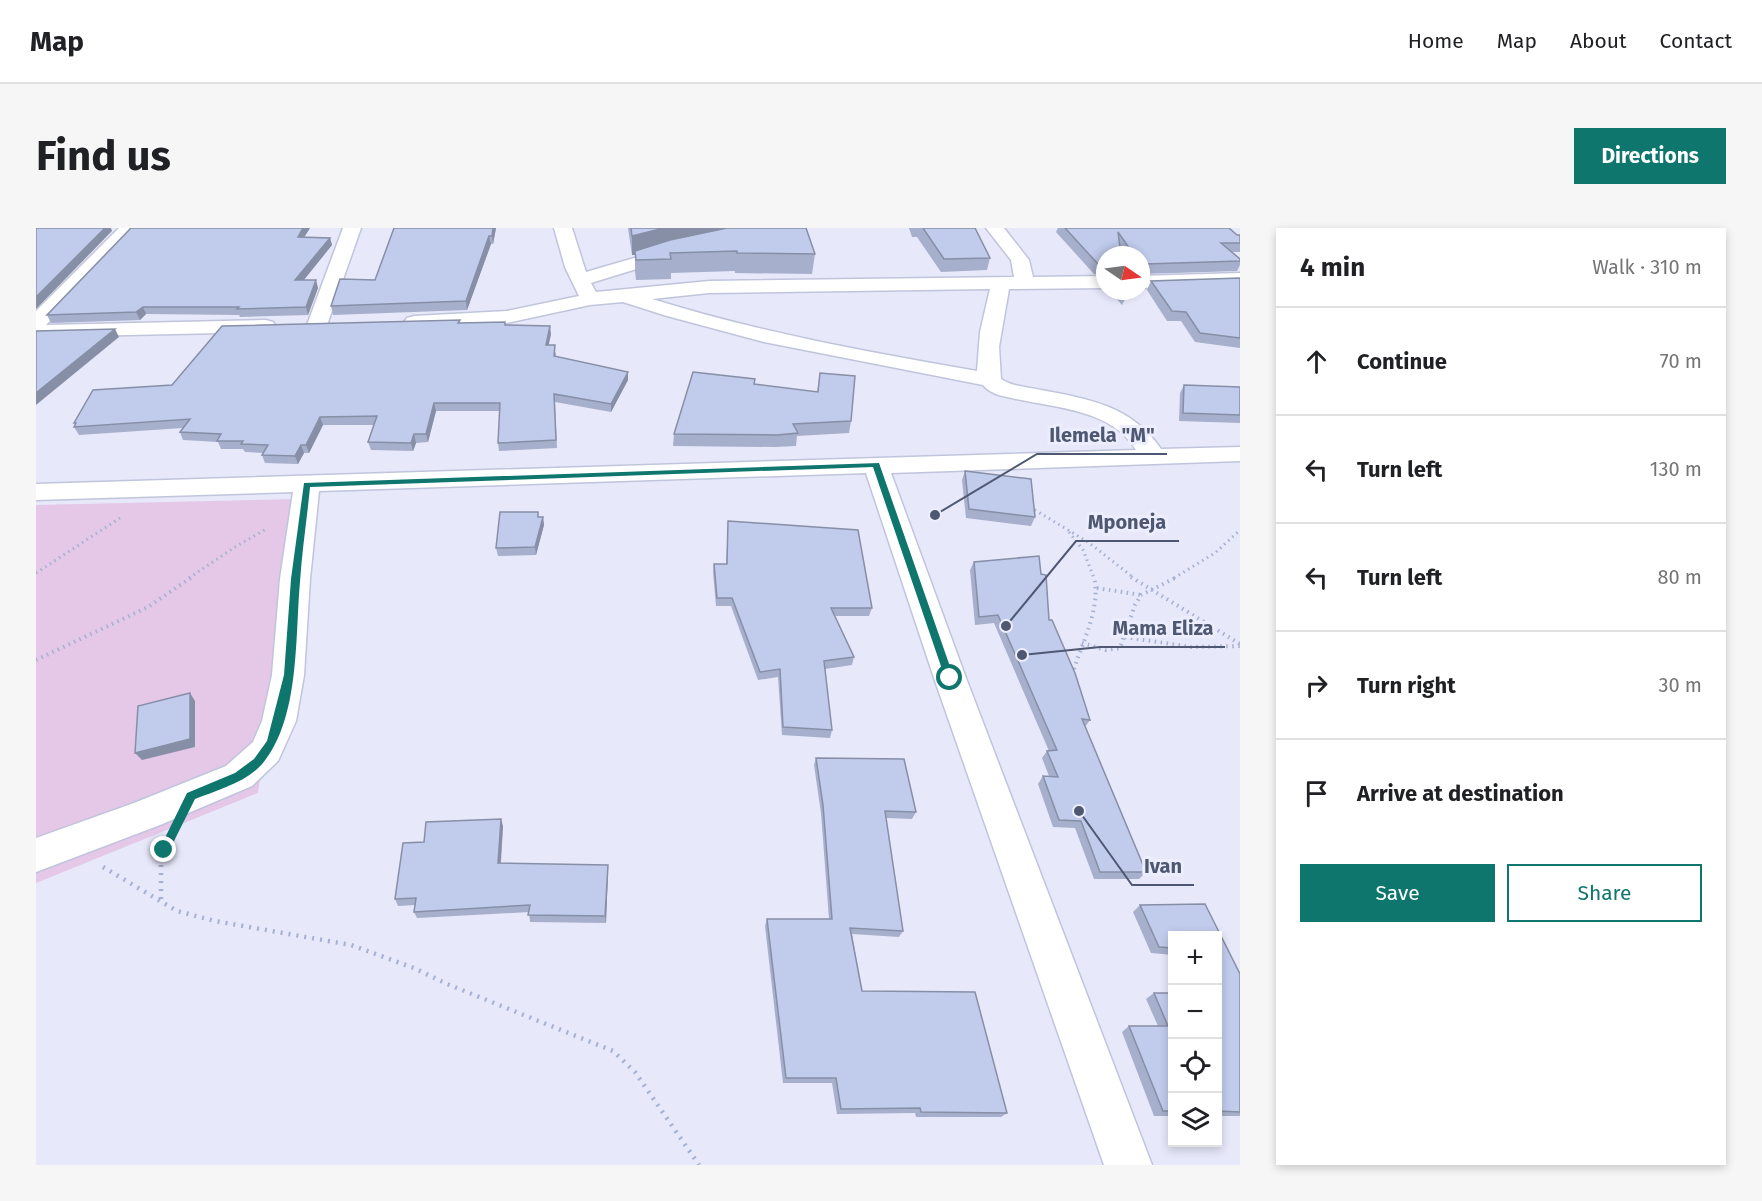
<!DOCTYPE html>
<html lang="en">
<head>
<meta charset="utf-8">
<style>
	:root { --surface:#fff; --page:#f6f6f6; --text:#202124; --muted:#757577; --line:#e0e0e0; --accent:#0f766e }
	body { margin:0; font-family:"Fira Sans",sans-serif; background:var(--page); color:var(--text) }
	.controls { position:absolute; right:18px; bottom:18px; display:grid; overflow:hidden; border-radius:0px; box-shadow:0 3px 9px #0003 }
	.controls button { width:54px; height:54px; display:grid; place-items:center; padding:0; border:0; border-bottom:2px solid var(--line); background:var(--surface); color:var(--text); font:30px sans-serif }
	.compass { position:absolute; left:1060px; top:18px; width:54px; height:54px; border-radius:50%; background:var(--surface); box-shadow:0 3px 9px #0003; rotate:103deg }
	.stop { position:absolute; width:18px; height:18px; margin:-14px; border:4px solid #0f766e; border-radius:50%; background:#fff }
	.stop.end { background:#0f766e; border-color:#fff; box-shadow:0 2px 6px #0008 }
	.list { margin:0; padding:0; list-style:none }
	h2 { display:flex; justify-content:space-between; align-items:center; height:78px; margin:0; padding:0 24px; font-size:26px }
	h2 small { font-size:20px; font-weight:400; color:var(--muted) }
	.list li { display:grid; grid-template-columns:39px 1fr auto; gap:18px; align-items:center; box-sizing:border-box; height:108px; padding:0 24px; border-top:2px solid var(--line) }
	.list b { display:block; font-size:22px; white-space:nowrap }
	.list em { font-size:20px; font-style:normal; color:var(--muted) }
	.actions { display:flex; gap:12px; padding:18px 24px }
	.actions a { flex:1; padding:14px 0; border:2px solid var(--accent); border-radius:0px; text-align:center; font-size:21px; color:var(--accent) }
	.actions .main { background:var(--accent); color:#fff }
	.icon { flex:none; width:33px; height:33px; fill:none; stroke:currentColor; stroke-width:2; stroke-linecap:round; stroke-linejoin:round }
	.map { position:relative; flex:none; width:1204px; height:937px; overflow:hidden; border-radius:0px }
	header { display:flex; align-items:center; gap:36px; box-sizing:border-box; height:84px; padding:0 30px; background:var(--surface); border-bottom:2px solid var(--line) }
	header strong { font-size:28px }
	nav { display:flex; gap:33px; margin-inline-start:auto; font-size:21px }
	.intro { display:flex; align-items:center; justify-content:space-between; box-sizing:border-box; height:144px; padding:0 36px }
	h1 { margin:0; font-size:42px }
	.button { padding:15px 27px; border-radius:0px; background:var(--accent); color:#fff; font-size:21px; font-weight:700 }
	main { display:flex; gap:36px; padding:0 36px }
	aside { flex:1; background:var(--surface); border-radius:0px; box-shadow:0 3px 9px #0003 }
	.map>svg:first-child { display:block }
	.green { fill:#e5c7e7 }
	.lines { fill:none; stroke-linecap:round; stroke-linejoin:round }
	.minor-casing { stroke:#c0c5dc; stroke-width:3 }
	.path-far2 { stroke:#a4b1d2; stroke-width:3; stroke-dasharray:1.5 4; stroke-linecap:butt }
	.path-far1 { stroke:#a4b1d2; stroke-width:4; stroke-dasharray:1.5 4.5; stroke-linecap:butt }
	.path { stroke:#a4b1d2; stroke-width:4.5; stroke-dasharray:2 6; stroke-linecap:butt }
	.minor { fill:#fff; fill-rule:evenodd }
	.wall { fill:#a6afcc }
	.shaded-wall { fill:#878fa6 }
	.building { fill:#c1cced; stroke:#878fa6; stroke-width:1.5 }
	.route { fill:#0f766e }
	.leader { fill:none; stroke:#4e5872; stroke-width:2 }
	.callout-dot { fill:#4e5872; stroke:#edeefd; stroke-width:2 }
	.callout-label { font-size:20px; text-anchor:middle; font-weight:bold; fill:#4e5872; stroke:#edeefd; stroke-width:6; stroke-linejoin:round; paint-order:stroke }
</style>
</head>
<body>
<header>
<strong>Map</strong>
<nav><a>Home</a><a>Map</a><a>About</a><a>Contact</a></nav>
</header>
<div class="intro"><h1>Find us</h1><a class="button">Directions</a></div>
<main>
<div class="map">
<svg width="1204" height="937" viewBox="0 0 1204 937">
	<rect width="100%" height="100%" fill="#e7e8fa"/>
	<path class="green" d="M264,271L222,565L0,655V277Z"/>
	<g class="lines">
		<g class="minor-casing">
			<g id="minor">
				<path d="M83,0H102L10,97L230,92L237,94L240,98L237,102L230,104L0,109V83Z"/>
				<path d="M307,0H325L291,97L288,101L281,103L274,101L271,97Z"/>
				<path d="M518,0H536L550,44L643,17L649,18L652,22L649,26L555,55L560,64L673,53L978,49L975,32L950,0H968L993,32L997,49L1069,48V60L973,61L963,119L965,151C977,159 992,159 1005,162C1053,171 1096,178 1125,221L1204,219V233L855,245L930,450L1116,937H1068L898,450L830,245L283,263L274,351L268,447L260,493L242,533L216,558L124,597L0,644V610L98,575L190,538L217,514L226,493L236,447L244,351L257,264L0,272V256L1100,222C1076,182 1022,180 980,171C968,168 955,167 947,157L728,114L631,88L587,74L554,77L471,95L378,100L371,98L368,94L371,90L378,88L471,83L543,68L529,39ZM954,61L944,104L941,143C831,124 722,104 616,71L673,65Z"/>
				<path d="M1204,45V57L1105,60V48Z"/>
			</g>
		</g>
		<g class="path-far2">
			<path d="M994,279L1052,314L1098,350"/>
			<path d="M1033,304L1047,322L1058,350"/>
			<path d="M0,345L84,290"/>
			<path d="M153,350L199,319L232,300"/>
			<path d="M1138,350L1179,325L1204,302"/>
		</g>
		<g class="path-far1">
			<path d="M1095,349L1204,416"/>
			<path d="M1061,360L1105,367"/>
			<path d="M1089,409L1155,419L1204,418"/>
			<path d="M1046,415L1070,422L1084,420L1099,377L1105,367L1141,349"/>
			<path d="M0,432L112,379L156,349"/>
			<path d="M1038,441C1047,413 1065,379 1058,349"/>
		</g>
		<g class="path">
			<path d="M67,639L141,683L179,693L315,717L378,740L411,756L577,823L599,844L663,937"/>
			<path d="M125,671V634L132,614"/>
		</g>
		<use href="#minor" class="minor"/>
	</g>
	<g class="wall">
		<path d="M274,0L268,9L294,10L296,17L268,52L282,60L272,87L204,89L203,87L110,86L104,92L15,95L11,87Z"/>
		<path d="M460,0L457,16H455L431,82L297,87L295,78L339,52Z"/>
		<path d="M592,0H770L779,26L776,46L699,45V43L635,45V51L600,52L599,43V27H596Z"/>
		<path d="M873,0H939L954,30L951,42L905,44L881,9H876Z"/>
		<path d="M1022,0H1193L1201,7H1204V24H1196L1204,31V37L1201,43L1105,46V27H1087L1085,24L1069,27V46H1058L1020,4Z"/>
		<path d="M1204,50V120L1159,114L1145,93H1131L1111,62L1115,53Z"/>
		<path d="M1074,63H1090L1091,67L1086,77Z"/>
		<path d="M424,95L470,98L515,106L512,117L520,125V129L592,152L575,184L519,174L521,220L463,223L462,215L464,183H400L392,214L380,215L377,223L335,222L332,214L338,197H287L273,225H268L262,236L229,235L226,227L227,225L209,224L207,221H185L182,214L147,212L144,204L147,200L43,207L38,199L39,197L38,195L136,157Z"/>
		<path d="M784,145L815,193L813,205L761,208L760,218L739,219L637,218L638,206L718,156L781,164Z"/>
		<path d="M1148,157L1204,159V195L1143,193L1144,165Z"/>
		<path d="M929,243L999,289L995,298L930,290L926,252Z"/>
		<path d="M507,289L508,297L500,327L462,328L460,320Z"/>
		<path d="M692,293L836,380L833,388H799L818,429L816,437L789,441L796,502L794,510L746,507L742,449L722,452L695,378H680L677,344L678,336H690Z"/>
		<path d="M938,334L1005,346L1013,392L1054,492L1049,499L1110,644L1103,651H1058L1039,600L1017,599L1002,556L1007,548H1013L1006,530L1011,523H1013L958,395L939,397L934,342Z"/>
		<path d="M780,530L880,584L876,591L850,590L867,703L863,709L816,706L826,763L971,885L965,889H880L879,885L801,886L796,855H747L729,698L731,691H793L785,585L778,537Z"/>
		<path d="M467,598L465,635L572,644L570,695L494,694L493,684L381,690L378,684L379,677L362,678L359,671L388,614Z"/>
		<path d="M1169,676L1204,746V888H1182V708H1137V727L1115,725L1097,684L1104,677Z"/>
		<path d="M1137,737V888H1118L1086,804L1093,798H1122L1110,771L1118,765H1136Z"/>
	</g>
	<g class="shaded-wall">
		<path d="M67,0H75L76,3L0,81V69Z"/>
		<path d="M267,0H274L264,16L262,9Z"/>
		<path d="M457,0H460L457,16L456,8Z"/>
		<path d="M628,0H699L599,23V27H596V8Z"/>
		<path d="M453,8L455,16L431,82L430,73Z"/>
		<path d="M294,10L296,17L262,59L259,52Z"/>
		<path d="M280,52L282,60L272,87L270,79Z"/>
		<path d="M107,79L110,86L104,92L100,84Z"/>
		<path d="M514,98L515,106L511,125L510,117Z"/>
		<path d="M79,101L83,109L0,177V165Z"/>
		<path d="M592,144V152L575,184V176Z"/>
		<path d="M398,175L400,183L392,214L390,206Z"/>
		<path d="M284,189L287,197L273,225L270,217Z"/>
		<path d="M378,206L380,215L377,223L375,215Z"/>
		<path d="M265,217L268,225L262,236L259,228Z"/>
		<path d="M507,289L508,297L500,327L499,319Z"/>
		<path d="M154,465L159,473V519L106,532L99,525Z"/>
		<path d="M465,591L467,598L464,642L462,635Z"/>
		<path d="M572,637V644L570,695L569,688Z"/>
	</g>
	<g class="building">
		<path d="M0,0H69L0,69Z"/>
		<path d="M95,0H267L262,9L294,10L259,52H280L270,79L201,81L203,79H107L100,84L11,87Z"/>
		<path d="M358,0H457L456,8H453L430,73L295,78L304,51L339,52Z"/>
		<path d="M595,0H628L596,8Z"/>
		<path d="M691,0H770L779,26L701,25V23L634,25L635,31L600,32L599,23L634,12Z"/>
		<path d="M887,0H939L954,30L908,31Z"/>
		<path d="M1029,0H1193L1201,7H1204V15H1185L1204,31V33L1109,36L1107,40L1105,37V27H1098L1082,4L1085,27H1069V36H1062Z"/>
		<path d="M1204,50V110L1164,105L1150,84L1136,83L1115,53Z"/>
		<path d="M424,92L422,95L469,94V97L514,98L510,117H519L518,128L592,144L575,176L518,166L520,212L462,215L464,175H398L390,206H378L375,215L332,214L341,188L284,189L270,217H265L259,228L226,227L232,217L205,216L207,213H181L185,206L144,204L154,191L38,199L40,195H38L57,162L136,157L186,98Z"/>
		<path d="M79,101L0,165V103Z"/>
		<path d="M657,144L719,151L718,156L782,164L784,145L819,148L815,193L757,196L762,205L741,207L638,206Z"/>
		<path d="M1148,157L1204,159V187L1147,185Z"/>
		<path d="M929,243L995,251L999,289L933,281Z"/>
		<path d="M464,284H502V289H507L499,319L460,320Z"/>
		<path d="M692,293L822,302L836,380H795L818,429L788,433L796,502L747,499L744,441L724,444L696,370H681L678,336H691Z"/>
		<path d="M1003,328L1005,346L1010,347L1013,392H1016L1039,445L1054,492L1046,491L1110,644H1064L1045,593L1023,592L1007,548L1022,549L1011,523L1021,522L962,387L943,389L938,334Z"/>
		<path d="M154,465V511L99,525L102,478Z"/>
		<path d="M780,530L868,531L880,584L849,583L867,703L814,700L826,763L939,764L971,885L885,884L884,880L805,881L800,850H750L731,691H796L787,577Z"/>
		<path d="M465,591L462,635L572,637L569,688L492,687L494,677L378,684L380,670L359,671L367,615L388,614L390,594Z"/>
		<path d="M1169,676L1204,746V884L1182,883V708H1137V720L1123,719L1104,677Z"/>
		<path d="M1118,765H1137V883H1127L1093,798H1132Z"/>
	</g>
	<path class="route" d="M843,235L918,450L917,453L914,454L909,450L837,239L274,259C271,291 266,322 264,354C259,410 264,490 227,535C211,554 182,562 159,571L132,625H124L123,622L151,565L199,545L218,531L231,513L248,447L255,351L268,255Z"/>
	<path class="leader" d="M899 287L1001 226H1131M970 398L1040 313H1143M986 427L1064 419H1189M1043 583L1096 657H1158"/>
	<g class="callout-dot">
		<circle cx="899" cy="287" r="6"/>
		<circle cx="970" cy="398" r="6"/>
		<circle cx="986" cy="427" r="6"/>
		<circle cx="1043" cy="583" r="6"/>
	</g>
	<g class="callout-label">
		<text x="1066" y="214">Ilemela "M"</text>
		<text x="1091" y="301">Mponeja</text>
		<text x="1127" y="407">Mama Eliza</text>
		<text x="1127" y="645">Ivan</text>
	</g>
</svg>
<div class="controls">
<button>+</button>
<button>−</button>
<button><svg class="icon" aria-label="locate" viewBox="0 0 24 24"><circle cx="12" cy="12" r="6"/><path d="M12 2v4M12 18v4M2 12h4M18 12h4"/></svg></button>
<button><svg class="icon" aria-label="layers" viewBox="0 0 24 24"><path d="M12 4l9 5-9 5-9-5zM3 14l9 5 9-5"/></svg></button>
</div>
<svg class="compass" viewBox="-18 -18 36 36"><path d="M0-13l5 13h-10z" fill="#e53935"/><path d="M0 13l5-13h-10z" fill="#757577"/></svg>
<div class="stop" style="left:914px;top:450px"></div>
<div class="stop end" style="left:128px;top:622px"></div>
</div>
<aside>
<h2>4 min<small>Walk · 310 m</small></h2>
<ul class="list">
<li><svg class="icon" aria-label="ahead" viewBox="0 0 24 24"><path d="M12 20V5M6 11l6-6 6 6"/></svg><div><b>Continue</b></div><em>70 m</em></li>
<li><svg class="icon" aria-label="left" viewBox="0 0 24 24"><path d="M17 20v-9H6M10 6l-5 5 5 5"/></svg><div><b>Turn left</b></div><em>130 m</em></li>
<li><svg class="icon" aria-label="left" viewBox="0 0 24 24"><path d="M17 20v-9H6M10 6l-5 5 5 5"/></svg><div><b>Turn left</b></div><em>80 m</em></li>
<li><svg class="icon" aria-label="right" viewBox="0 0 24 24"><path d="M7 20v-9h11M14 6l5 5-5 5"/></svg><div><b>Turn right</b></div><em>30 m</em></li>
<li><svg class="icon" aria-label="arrive" viewBox="0 0 24 24"><path d="M6 21V4h12l-3 4 3 4H6"/></svg><div><b>Arrive at destination</b></div></li>
</ul>
<div class="actions"><a class="main">Save</a><a>Share</a></div>
</aside>
</main>
</body>
</html>
